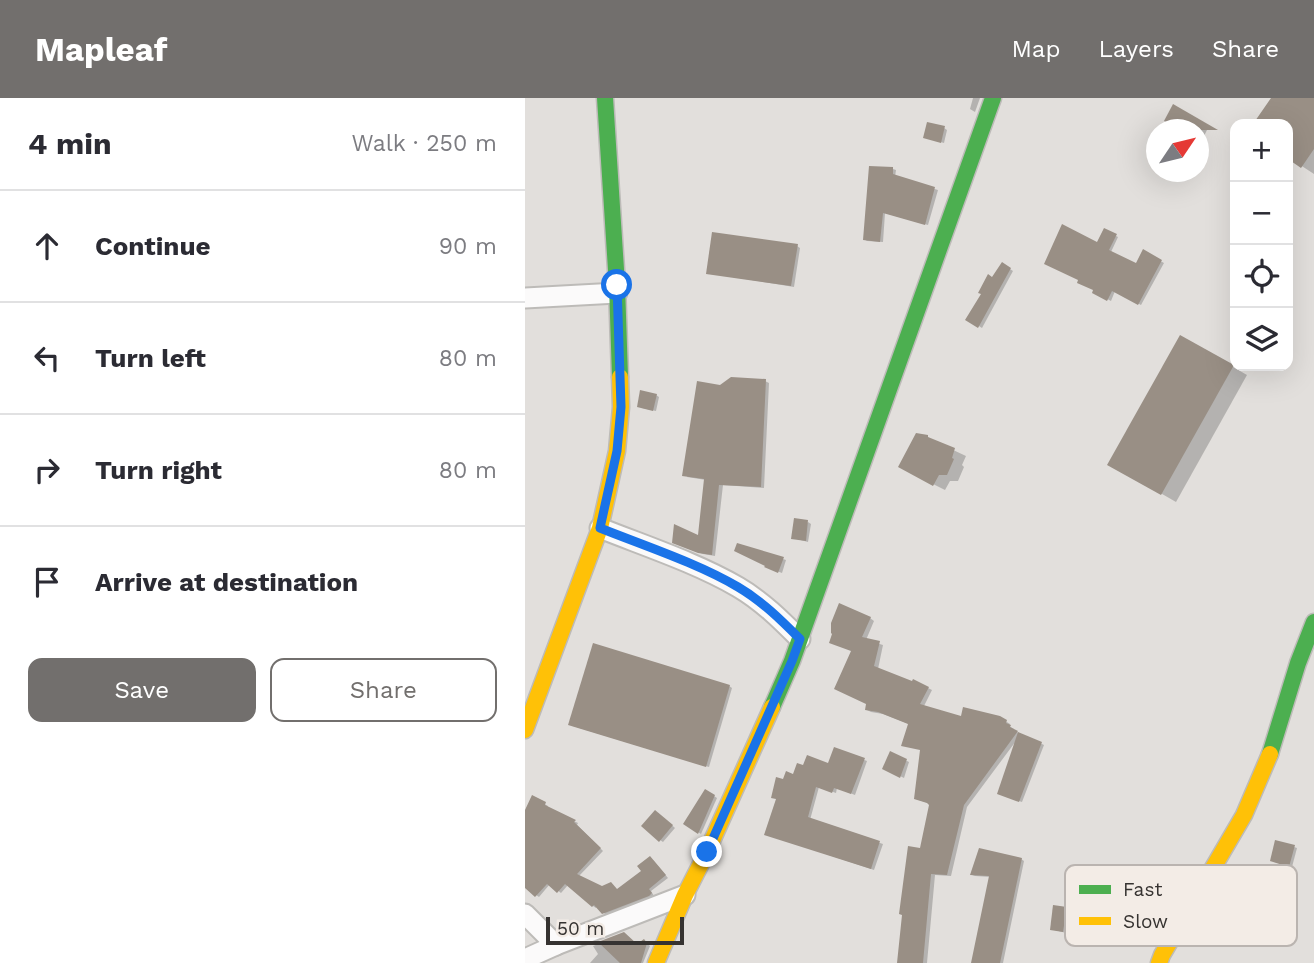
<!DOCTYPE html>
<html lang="en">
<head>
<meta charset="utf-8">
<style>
	:root { --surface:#fff; --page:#f7f7f7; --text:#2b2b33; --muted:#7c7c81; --line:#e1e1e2; --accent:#726f6d }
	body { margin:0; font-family:"Work Sans",sans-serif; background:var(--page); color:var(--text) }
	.controls { position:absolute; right:21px; top:21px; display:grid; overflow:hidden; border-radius:14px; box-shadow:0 7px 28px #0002 }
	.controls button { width:63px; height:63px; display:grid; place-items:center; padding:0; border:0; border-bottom:2px solid var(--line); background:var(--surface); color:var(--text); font:35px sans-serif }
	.compass { position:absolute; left:621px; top:21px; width:63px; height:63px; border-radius:50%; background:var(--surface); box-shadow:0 7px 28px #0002; rotate:55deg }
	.scale { position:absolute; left:21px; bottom:18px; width:138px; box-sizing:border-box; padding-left:7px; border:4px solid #363331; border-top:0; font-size:19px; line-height:24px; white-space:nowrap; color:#363331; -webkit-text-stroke:5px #f3ece6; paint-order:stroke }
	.stop { position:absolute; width:21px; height:21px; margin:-16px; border:5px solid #1a73e8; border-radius:50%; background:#fff }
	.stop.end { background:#1a73e8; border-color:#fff; box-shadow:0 2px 7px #0008 }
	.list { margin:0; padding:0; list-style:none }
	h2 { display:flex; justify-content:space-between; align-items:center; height:91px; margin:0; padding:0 28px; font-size:30px }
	h2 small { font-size:23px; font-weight:400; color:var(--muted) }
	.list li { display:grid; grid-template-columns:46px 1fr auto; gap:21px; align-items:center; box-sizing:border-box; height:112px; padding:0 28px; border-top:2px solid var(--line) }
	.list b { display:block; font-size:26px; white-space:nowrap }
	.list em { font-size:23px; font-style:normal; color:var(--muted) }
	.actions { display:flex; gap:14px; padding:21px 28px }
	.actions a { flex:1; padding:16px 0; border:2px solid var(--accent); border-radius:14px; text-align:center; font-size:24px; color:var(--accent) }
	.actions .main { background:var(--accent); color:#fff }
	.icon { flex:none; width:38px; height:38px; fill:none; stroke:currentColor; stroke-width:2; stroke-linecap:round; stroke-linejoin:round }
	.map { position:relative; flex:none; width:789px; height:865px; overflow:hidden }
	header { display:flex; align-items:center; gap:42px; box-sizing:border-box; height:98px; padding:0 35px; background:var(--accent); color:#fff }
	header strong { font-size:33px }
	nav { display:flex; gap:38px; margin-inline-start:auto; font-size:24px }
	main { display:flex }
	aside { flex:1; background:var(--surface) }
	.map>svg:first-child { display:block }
	.shadow { fill:#0003 }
	.building { fill:#998f85 }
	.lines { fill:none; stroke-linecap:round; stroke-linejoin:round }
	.street-casing { stroke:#bdbbb8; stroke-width:23 }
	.fast-casing { stroke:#bdbbb8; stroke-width:19 }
	.slow-casing { stroke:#bdbbb8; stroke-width:19 }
	.street { stroke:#fbfafa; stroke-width:19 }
	.fast { stroke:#4caf50; stroke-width:16 }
	.slow { stroke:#ffc107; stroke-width:16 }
	.route { stroke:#1a73e8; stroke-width:9 }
	.key { fill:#f3ece6; stroke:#bab4b0; stroke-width:2 }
	.key-label { font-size:19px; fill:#363331 }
</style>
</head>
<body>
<header>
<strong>Mapleaf</strong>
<nav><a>Map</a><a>Layers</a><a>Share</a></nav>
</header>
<main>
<aside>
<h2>4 min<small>Walk · 250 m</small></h2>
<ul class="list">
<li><svg class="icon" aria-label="ahead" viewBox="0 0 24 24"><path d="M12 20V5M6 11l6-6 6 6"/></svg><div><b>Continue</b></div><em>90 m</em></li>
<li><svg class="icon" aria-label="left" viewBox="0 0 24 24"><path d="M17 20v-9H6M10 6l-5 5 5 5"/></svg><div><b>Turn left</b></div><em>80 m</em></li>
<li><svg class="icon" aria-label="right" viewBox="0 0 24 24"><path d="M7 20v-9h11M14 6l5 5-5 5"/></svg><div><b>Turn right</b></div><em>80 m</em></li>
<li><svg class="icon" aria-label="arrive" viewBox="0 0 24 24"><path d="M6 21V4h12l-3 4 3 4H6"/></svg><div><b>Arrive at destination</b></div></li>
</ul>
<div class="actions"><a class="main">Save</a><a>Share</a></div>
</aside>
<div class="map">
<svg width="789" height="865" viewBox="0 0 789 865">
	<rect width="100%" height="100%" fill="#e2dfdc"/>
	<g class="shadow">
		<path d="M448,0H455L450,14L445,11Z"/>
		<path d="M748,0H789V76L763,59V26H730Z"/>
		<path d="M684,28L677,42L674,40V32Z"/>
		<path d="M419,30L422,32L419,45L402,40Z"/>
		<path d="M368,71L371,72L370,79L413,92L403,127L360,115L358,144L342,143L339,141Z"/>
		<path d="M591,138L593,139L586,154L611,167L619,154L639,165L616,207L590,193L586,203L569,194L573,146Z"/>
		<path d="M272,148L275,150L269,189L183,175Z"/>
		<path d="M477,166L488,173L457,230L443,221Z"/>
		<path d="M656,239L722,277L651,404L585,366Z"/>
		<path d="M240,283L244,285L239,390L198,387L190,458L178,456L152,446L175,439L181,382L162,379L195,289Z"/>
		<path d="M131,297L134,299L131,313L117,310Z"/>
		<path d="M411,344L441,358L437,367L439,369L433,383H425L420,392L386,375Z"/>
		<path d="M283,424L286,426L283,444L268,440Z"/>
		<path d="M258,461L261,462L257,475L244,470Z"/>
		<path d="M345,520L349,523L341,542L358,547L353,571L388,585L389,583L407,592L399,608L437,620L474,619L485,626L484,628L489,631L488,632L519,647L497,704L477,697L491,643L442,709L426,778L410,777L402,865H373L379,817L397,752L406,706L391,701L397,652L384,626L358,616L346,614L342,612L343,605L311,590Z"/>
		<path d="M204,588L207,590L184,669L48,628Z"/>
		<path d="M310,651L342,663L330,697L312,690L311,695L294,689L285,722L358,746L349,772L244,737L259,683L269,678L279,669L304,667Z"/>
		<path d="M366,655L384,664L379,680L359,670Z"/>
		<path d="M181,693L192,700L176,736L160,725Z"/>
		<path d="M8,700L23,708L22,710L53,725L52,727L78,753L54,778L76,790L93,793L119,774L128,762L143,780L126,793L129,798L128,799L81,817L72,808L71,810L68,808L43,787L36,795L25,786L14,799L11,797L0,788V716Z"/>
		<path d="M133,715L150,730L138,744L135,742Z"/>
		<path d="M769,749L772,750L767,769L750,764Z"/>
		<path d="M496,761L499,763L478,865H448L466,779L450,778L447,777Z"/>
		<path d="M530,809L545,812L541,835L526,831Z"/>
		<path d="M99,836L113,847L119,843L125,848L118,865H65L73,856L68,848Z"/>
	</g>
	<g class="building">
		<path d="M746,0H789V51L776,70L763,61V26H728Z"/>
		<path d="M648,6L693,32H655L639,23Z"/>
		<path d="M402,24L420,28L416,45L398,40Z"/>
		<path d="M344,68L368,69V76L410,89L400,127L358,115L355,144L338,142Z"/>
		<path d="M537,126L572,144L579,130L592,136L584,152L611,165L618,151L637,162L613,207L587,193L582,203L567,195L568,192L552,185L553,182L519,166Z"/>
		<path d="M187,134L273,146L266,188L181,176Z"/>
		<path d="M477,164L486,170L453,230L440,222L456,196L453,195L463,176L467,179Z"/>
		<path d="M655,237L709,267L636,397L582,367Z"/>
		<path d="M206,279L241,281L236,389L194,387L187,457L173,455L147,445L149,426L173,437L179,381L157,378L172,283L195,287Z"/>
		<path d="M115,292L132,296L128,313L112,309Z"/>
		<path d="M391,335L403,337V339L430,350L427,360L429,361L422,377H414L408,388L373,369Z"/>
		<path d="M269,420L283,422L281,443L266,441Z"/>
		<path d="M212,445L259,459L253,475L239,469L240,468L209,453Z"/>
		<path d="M314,505L346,519L337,539L355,543L349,568L387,583L388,581L404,589L395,606L436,618L438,609L475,618L482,622L481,625L486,627L485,629L493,633L439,707L422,777L406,776L398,865H372L377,817L374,816L383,748L395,750L404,707L402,705L389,701L395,652L376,648L383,626L353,614L340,612L341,606L309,591L326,553L304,545L307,536L306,535V525Z"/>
		<path d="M68,545L205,587L181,669L43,627Z"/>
		<path d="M493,634L517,644L494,704L472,696Z"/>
		<path d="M309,649L340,660L326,696L309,690L307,695L291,689L283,719L355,743L346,771L239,737L251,701L246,700L251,679L258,681L261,673L268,676L272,665L278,667L282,657L303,665Z"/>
		<path d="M365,653L382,661L375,680L357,671Z"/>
		<path d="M180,691L190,697L173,736L158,726Z"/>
		<path d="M7,697L21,704L20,707L51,722L49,724L76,750L52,776L77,788L86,784L92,791L116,773L112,768L125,758L141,777L124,791L127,795L124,798L77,816L69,807L67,809L40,786L32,795L22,786L10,799L0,790V712Z"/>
		<path d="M130,712L148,727L134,744L116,728Z"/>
		<path d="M750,742L770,747L764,769L745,763Z"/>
		<path d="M454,750L497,760L475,865H446L464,778L445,777Z"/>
		<path d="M544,768L572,773L567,804L539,799Z"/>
		<path d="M528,807L542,809L538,834L525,832Z"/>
		<path d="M99,834L112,846L119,841L122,845L116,865H95L73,844Z"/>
	</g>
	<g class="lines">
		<g class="street-casing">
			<g id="street">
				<path d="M0,200L92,195"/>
				<path d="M75,430C120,448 172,465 213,489C237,503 256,522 275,541"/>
				<path d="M0,816L31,847"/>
				<path d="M0,861L31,847L160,797"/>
			</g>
		</g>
		<g class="fast-casing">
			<g id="fast">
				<path d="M80,0L92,187L95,279"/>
				<path d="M247,609L267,563L468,0"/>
				<path d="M745,656L773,565L789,524"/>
			</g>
		</g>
		<g class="slow-casing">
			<g id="slow">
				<path d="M0,632L75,430L92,353L96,309L95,279"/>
				<path d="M131,865L160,797L182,754L247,609"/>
				<path d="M634,865L637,857L719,717L745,656"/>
			</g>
		</g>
		<use href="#street" class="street"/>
		<use href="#fast" class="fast"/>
		<use href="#slow" class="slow"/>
	</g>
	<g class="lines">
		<path class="route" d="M92,187L96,309L92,353L75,430C120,448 172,465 213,489C237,503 256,522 275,541L267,563L182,754"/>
	</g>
	<rect x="540" y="767" width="232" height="81" rx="10" class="key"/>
	<rect x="554" y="787" width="32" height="9" fill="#4caf50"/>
	<rect x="554" y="819" width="32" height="8" fill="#ffc107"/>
	<g class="key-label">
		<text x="598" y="798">Fast</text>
		<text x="598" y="830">Slow</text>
	</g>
</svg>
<div class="controls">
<button>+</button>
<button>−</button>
<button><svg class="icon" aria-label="locate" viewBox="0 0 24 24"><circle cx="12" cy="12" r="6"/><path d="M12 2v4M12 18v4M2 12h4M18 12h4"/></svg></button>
<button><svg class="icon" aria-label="layers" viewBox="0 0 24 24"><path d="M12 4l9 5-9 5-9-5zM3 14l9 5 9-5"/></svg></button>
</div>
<svg class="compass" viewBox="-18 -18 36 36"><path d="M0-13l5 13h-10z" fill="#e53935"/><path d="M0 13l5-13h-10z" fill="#7c7c81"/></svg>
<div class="scale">50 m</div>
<div class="stop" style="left:92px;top:187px"></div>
<div class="stop end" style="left:182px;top:754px"></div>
</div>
</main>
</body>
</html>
